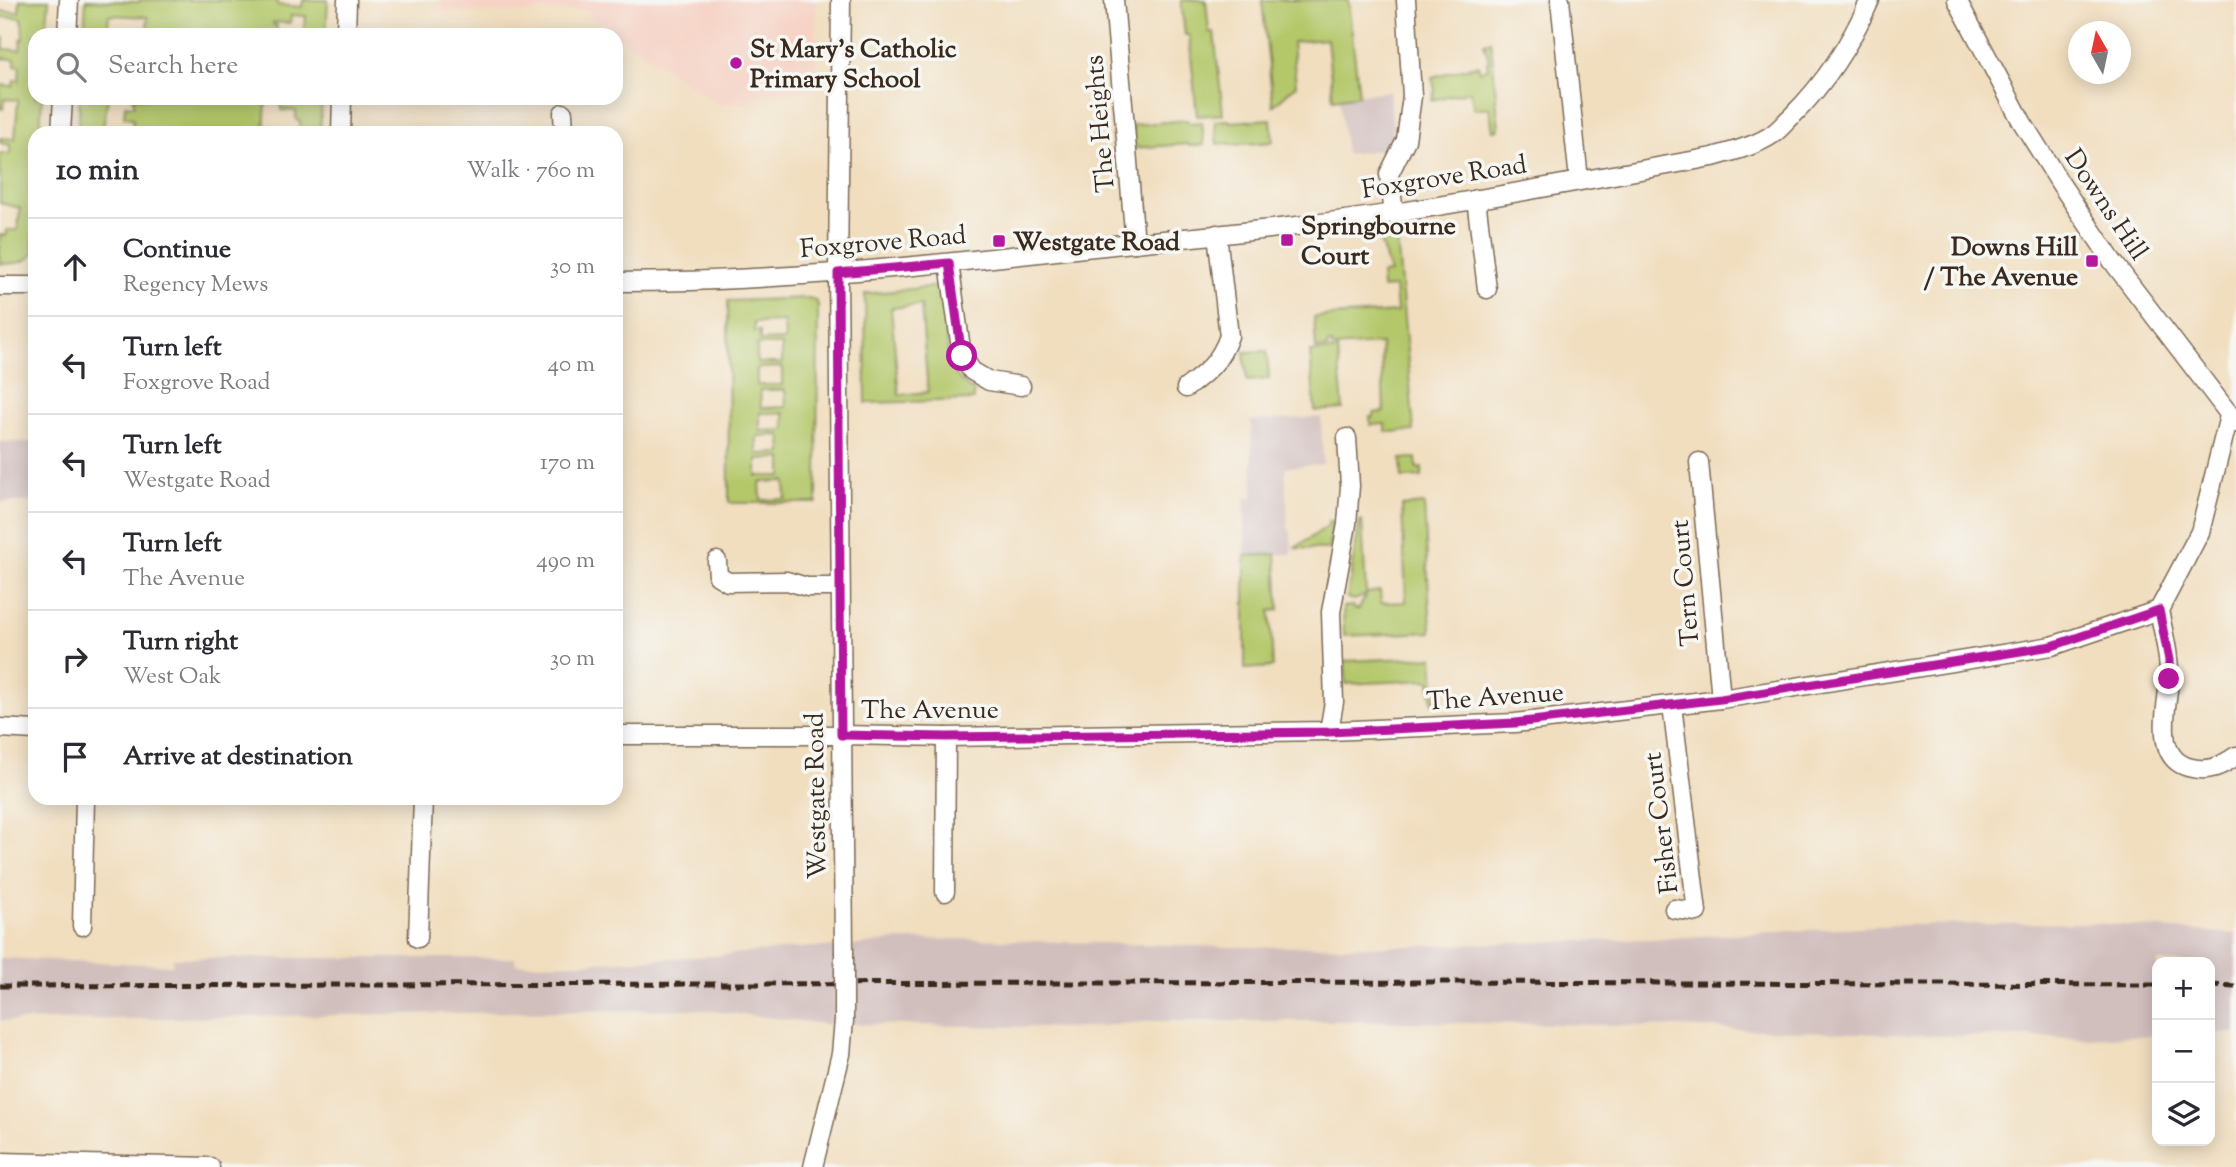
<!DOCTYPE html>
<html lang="en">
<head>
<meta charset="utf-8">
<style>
	:root { --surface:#fff; --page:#f2f2f3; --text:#2b2b33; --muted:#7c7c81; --line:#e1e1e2 }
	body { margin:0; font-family:"Sorts Mill Goudy",serif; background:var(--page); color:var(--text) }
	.controls { position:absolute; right:21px; bottom:21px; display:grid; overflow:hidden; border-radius:14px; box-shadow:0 4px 18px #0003 }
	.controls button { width:63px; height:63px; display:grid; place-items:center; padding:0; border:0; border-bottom:2px solid var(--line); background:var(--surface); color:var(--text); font:35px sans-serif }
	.compass { position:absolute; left:2068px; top:21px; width:63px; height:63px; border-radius:50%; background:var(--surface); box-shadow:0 4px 18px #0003; rotate:351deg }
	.stop { position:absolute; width:21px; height:21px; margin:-16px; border:5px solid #b5179e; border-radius:50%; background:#fff }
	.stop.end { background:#b5179e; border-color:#fff; box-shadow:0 2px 7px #0008 }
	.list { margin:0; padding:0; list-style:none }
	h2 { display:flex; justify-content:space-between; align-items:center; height:91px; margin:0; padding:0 28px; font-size:30px }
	h2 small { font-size:23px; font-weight:400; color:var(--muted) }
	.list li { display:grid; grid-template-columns:46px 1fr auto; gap:21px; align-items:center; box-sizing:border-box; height:98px; padding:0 28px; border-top:2px solid var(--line) }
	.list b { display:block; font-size:26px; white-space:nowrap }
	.list p { margin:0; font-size:23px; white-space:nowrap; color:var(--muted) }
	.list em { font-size:23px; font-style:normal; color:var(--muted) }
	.icon { flex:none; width:38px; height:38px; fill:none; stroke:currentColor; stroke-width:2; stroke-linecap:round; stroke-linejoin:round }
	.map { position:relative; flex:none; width:2236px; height:1167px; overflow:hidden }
	.search { position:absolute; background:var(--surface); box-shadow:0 4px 18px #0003; left:28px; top:28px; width:595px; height:77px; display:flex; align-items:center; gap:18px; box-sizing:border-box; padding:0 24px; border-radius:21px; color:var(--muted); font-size:26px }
	.panel { position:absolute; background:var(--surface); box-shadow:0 4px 18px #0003; left:28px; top:126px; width:595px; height:679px; border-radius:21px }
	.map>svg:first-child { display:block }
	.built { fill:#f6d2c4 }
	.industrial { fill:#d1bfbe }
	.green { fill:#b4c86b; stroke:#787944; stroke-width:2; fill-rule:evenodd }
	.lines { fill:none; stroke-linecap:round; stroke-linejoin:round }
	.street-casing { stroke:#7b6956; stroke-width:21 }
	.street { stroke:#fff; stroke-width:18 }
	.rail { stroke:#3b2a1e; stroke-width:5; stroke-dasharray:10 5; stroke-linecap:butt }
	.street-bridge-casing { stroke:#7b6956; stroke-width:21; stroke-linecap:butt }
	.street-bridge { stroke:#fff; stroke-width:18 }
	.route { stroke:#b5179e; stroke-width:9 }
	.poi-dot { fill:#b5179e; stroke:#f6f6f2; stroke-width:2.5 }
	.labels { text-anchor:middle; stroke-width:7; stroke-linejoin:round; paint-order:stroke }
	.poi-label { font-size:26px; font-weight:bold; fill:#3b2a1e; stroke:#f6f6f2; text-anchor:start }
	.street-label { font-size:26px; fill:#3b2a1e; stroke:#f6f6f2 }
</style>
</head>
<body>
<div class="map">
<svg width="2236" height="1167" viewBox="0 0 2236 1167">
	<rect width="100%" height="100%" fill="#f6f6f2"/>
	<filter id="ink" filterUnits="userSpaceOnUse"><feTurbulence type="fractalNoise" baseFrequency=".0143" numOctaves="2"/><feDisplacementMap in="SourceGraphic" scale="14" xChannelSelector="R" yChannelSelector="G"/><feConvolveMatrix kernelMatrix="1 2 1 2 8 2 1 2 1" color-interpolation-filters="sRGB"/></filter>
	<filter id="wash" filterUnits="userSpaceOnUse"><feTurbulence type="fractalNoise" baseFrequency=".00686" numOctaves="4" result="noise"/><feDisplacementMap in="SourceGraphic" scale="28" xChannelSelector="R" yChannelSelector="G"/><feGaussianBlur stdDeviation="1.57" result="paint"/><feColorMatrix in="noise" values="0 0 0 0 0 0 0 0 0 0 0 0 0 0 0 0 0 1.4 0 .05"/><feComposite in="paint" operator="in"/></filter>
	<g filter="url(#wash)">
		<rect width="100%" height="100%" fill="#f1debf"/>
		<path class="built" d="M442,0H816V91H764L757,101L720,105L588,16V10H534L533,13L441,11Z"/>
		<g class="industrial">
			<path d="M1389,91L1395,148L1346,154L1339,97Z"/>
			<path d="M1321,417L1323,464L1285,467L1288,528L1291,533L1292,554L1245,556V498H1253L1251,421Z"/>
			<rect x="0" y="442" width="35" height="60"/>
			<path d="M2095,923L2236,934V1033L2210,1034V962H2157V1035L2088,1038L1913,1035L1614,1025L1347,1021H1152L1082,1028L852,1024V946L895,940L973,939L1226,947L1412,946L1649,939L1894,925Z"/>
			<path d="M811,947H835L834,1025L694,1009L0,1021V958L172,965L173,958H515L516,964L581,963L713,956Z"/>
		</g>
		<g class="green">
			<path d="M20,0H49L46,35H35V98H42L40,133H35V216L33,255C23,264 13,264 0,264V235H7V230H18L20,208L0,203V153L10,154V145L0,143V138L15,139L18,100L4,99L3,109L0,108V85L13,86L14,80L19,81L20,66L15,65V59L0,58V38H4V49L20,50L21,39H23L22,18L0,17V11L19,12Z"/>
			<path d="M86,0L139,2L140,0H277V5L302,7L303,0H328L326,35H303L306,16L291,15L290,23L273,22V25H277L276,35H137L138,29L147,30L148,17L109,15L107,35H84Z"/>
			<path d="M1181,0H1206L1209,32H1214L1223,114L1197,116L1189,35H1185Z"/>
			<path d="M1262,0H1348L1359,95L1333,99L1327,39L1292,42L1296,85L1273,106Z"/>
			<path d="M1491,41L1499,129L1493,130L1489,107L1474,109L1470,91L1432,100L1435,90L1432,77L1478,65L1480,71L1488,69L1487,62L1489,61L1484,43Z"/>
			<path d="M80,98H108L102,133H78Z"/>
			<path d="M131,98H322L320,133H300V121L296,120V111L281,110V102L266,101L264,133H132L133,118L124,117L125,105L134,106V99Z"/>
			<path d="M1271,119L1273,142L1230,145V143L1217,144L1215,121L1229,120L1230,122Z"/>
			<path d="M1187,120L1188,123L1202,122L1204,145L1189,146L1188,144L1134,148L1133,125Z"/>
			<path d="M1397,238L1414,431L1386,432L1385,424L1371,425L1370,417H1373V413L1384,412L1381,344L1332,347V344H1328L1327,348L1316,349L1314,317L1397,312L1395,287L1382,288L1381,274L1390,273L1380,240Z"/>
			<path d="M939,286L942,292L949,364L960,380L974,392V400L866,403L865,294ZM921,305L928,392L899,395L891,308Z"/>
			<path d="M808,298L815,300L818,305L817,503H729L728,301ZM784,322L785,340L760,341V331H754V323ZM782,345V363H757V345ZM782,367V385H757V368ZM760,390H785L786,407L761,408ZM760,413H784L785,430L760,431ZM781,435L782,453L757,454V436ZM782,458V476H757V459ZM785,481L786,499L761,500L760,482Z"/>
			<path d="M1338,350L1343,409L1315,411L1310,352Z"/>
			<path d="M1267,351L1269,379L1247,381L1244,352Z"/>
			<path d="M1416,458L1417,469L1422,468V477L1402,478L1401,459Z"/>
			<path d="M1424,504L1431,632L1344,636L1343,607L1354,606V609H1359L1366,595C1359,597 1357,602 1347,598L1360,521L1362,520L1366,593L1380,591L1381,603L1406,602L1402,506Z"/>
			<path d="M1328,521H1333L1328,549L1295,548L1328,526Z"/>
			<path d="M1276,554L1279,610L1270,611L1273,667L1245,669V556Z"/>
			<path d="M1433,657L1436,703H1432L1430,680L1346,684L1345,661Z"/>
		</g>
	</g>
	<g filter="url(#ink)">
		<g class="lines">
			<g class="street-casing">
				<g id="street">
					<path d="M841,0L838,273L844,952"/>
					<path d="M1114,0L1135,243"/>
					<path d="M1560,0L1579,180"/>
					<path d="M1957,0L2022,122L2062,186L2113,262L2236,423"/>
					<path d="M67,35L69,0"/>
					<path d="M346,35L347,0"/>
					<path d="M563,113L564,133"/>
					<path d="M61,133L63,98"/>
					<path d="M341,133L342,98"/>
					<path d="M1476,199L1487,289"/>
					<path d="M1394,213L1389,174L1406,140L1412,96L1406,0"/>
					<path d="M949,263L962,356L972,371L989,381L1021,386"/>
					<path d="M616,282C766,282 916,267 1065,250C1178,238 1293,229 1407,211C1509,195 1611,175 1713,157C1733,151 1756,146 1773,134C1780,129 1786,121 1793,115C1826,82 1851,43 1870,0"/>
					<path d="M0,286H35"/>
					<path d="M1186,388C1207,372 1220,362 1229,336L1217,234"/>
					<path d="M1699,462L1721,699"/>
					<path d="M717,561L718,576L728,582L787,581L807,587H840"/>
					<path d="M2159,610C2163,632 2170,656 2169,679C2168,706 2151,760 2192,768C2210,772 2221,766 2236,756"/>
					<path d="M1672,705L1697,912L1674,909"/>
					<path d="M0,728L35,730"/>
					<path d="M1329,731L1334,702L1331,612L1347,524L1350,486L1347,438"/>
					<path d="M616,735H841L946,737L1329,731L1515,723L1721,699L2052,646L2159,610L2200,532L2229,416"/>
					<path d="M945,892L946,737"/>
					<path d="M82,926L85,798"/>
					<path d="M418,938L423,798"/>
					<path d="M0,1162L210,1167"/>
					<path d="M813,1167L841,1054L844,1020"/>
				</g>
			</g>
			<use href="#street" class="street"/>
			<g class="rail">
				<path d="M2210,985L2236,986"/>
				<path d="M0,986L1454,982L2157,985"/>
			</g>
			<g class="street-bridge-casing">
				<path id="street-bridge" d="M844,952V1020"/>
			</g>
			<use href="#street-bridge" class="street-bridge"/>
		</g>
	</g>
	<g class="lines" filter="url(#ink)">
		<path class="route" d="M962,356L949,263L838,273L841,735L946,737L1329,732L1515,723L1721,699L2052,646L2159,610L2169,660V679"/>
	</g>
	<g class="poi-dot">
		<circle cx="736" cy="63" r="7"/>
		<rect x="1280" y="233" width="14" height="14" rx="3.5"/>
		<rect x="992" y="234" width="14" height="14" rx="3.5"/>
		<rect x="2085" y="254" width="14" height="14" rx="3.5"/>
	</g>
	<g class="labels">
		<g class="poi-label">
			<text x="750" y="57">St Mary's Catholic<tspan x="750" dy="30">Primary School</tspan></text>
			<text x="1301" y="234">Springbourne<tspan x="1301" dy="30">Court</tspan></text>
			<text x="1013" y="250">Westgate Road</text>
			<text x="2078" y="255" text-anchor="end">Downs Hill<tspan x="2078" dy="30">/ The Avenue</tspan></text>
		</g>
		<g class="street-label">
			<text transform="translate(1099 124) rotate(-95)" y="9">The Heights</text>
			<text transform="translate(1444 176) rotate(-9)" y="9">Foxgrove Road</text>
			<text transform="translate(2107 204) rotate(56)" y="9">Downs Hill</text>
			<text transform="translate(883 241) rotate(-5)" y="9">Foxgrove Road</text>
			<text transform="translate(1684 583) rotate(-95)" y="9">Tern Court</text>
			<text transform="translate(1495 696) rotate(-4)" y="9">The Avenue</text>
			<text x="930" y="718">The Avenue</text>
			<text transform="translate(815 796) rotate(-91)" y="9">Westgate Road</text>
			<text transform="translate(1660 823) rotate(-97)" y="9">Fisher Court</text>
		</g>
	</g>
</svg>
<div class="controls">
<button>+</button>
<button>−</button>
<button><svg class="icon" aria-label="layers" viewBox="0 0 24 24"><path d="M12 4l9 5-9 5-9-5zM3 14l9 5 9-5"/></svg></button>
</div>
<svg class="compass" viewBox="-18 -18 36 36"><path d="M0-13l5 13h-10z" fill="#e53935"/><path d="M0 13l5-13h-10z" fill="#7c7c81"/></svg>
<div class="stop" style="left:962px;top:356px"></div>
<div class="stop end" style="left:2169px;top:679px"></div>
<div class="search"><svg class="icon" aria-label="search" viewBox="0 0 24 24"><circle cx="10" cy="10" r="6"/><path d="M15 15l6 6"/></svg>Search here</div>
<section class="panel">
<h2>10 min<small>Walk · 760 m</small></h2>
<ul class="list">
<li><svg class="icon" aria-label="ahead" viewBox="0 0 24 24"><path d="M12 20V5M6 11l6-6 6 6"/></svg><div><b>Continue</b><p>Regency Mews</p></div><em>30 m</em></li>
<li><svg class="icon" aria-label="left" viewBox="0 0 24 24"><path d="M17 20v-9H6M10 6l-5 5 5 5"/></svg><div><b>Turn left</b><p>Foxgrove Road</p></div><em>40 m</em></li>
<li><svg class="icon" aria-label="left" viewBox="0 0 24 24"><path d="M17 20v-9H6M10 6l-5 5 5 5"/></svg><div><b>Turn left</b><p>Westgate Road</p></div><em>170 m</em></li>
<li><svg class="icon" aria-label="left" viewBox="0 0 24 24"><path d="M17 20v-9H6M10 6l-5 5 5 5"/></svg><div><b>Turn left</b><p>The Avenue</p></div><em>490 m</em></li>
<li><svg class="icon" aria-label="right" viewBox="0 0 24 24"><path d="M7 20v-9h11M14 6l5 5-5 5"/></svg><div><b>Turn right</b><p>West Oak</p></div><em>30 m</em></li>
<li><svg class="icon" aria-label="arrive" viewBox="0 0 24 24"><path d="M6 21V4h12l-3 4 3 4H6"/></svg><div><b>Arrive at destination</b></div></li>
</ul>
</section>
</div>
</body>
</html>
